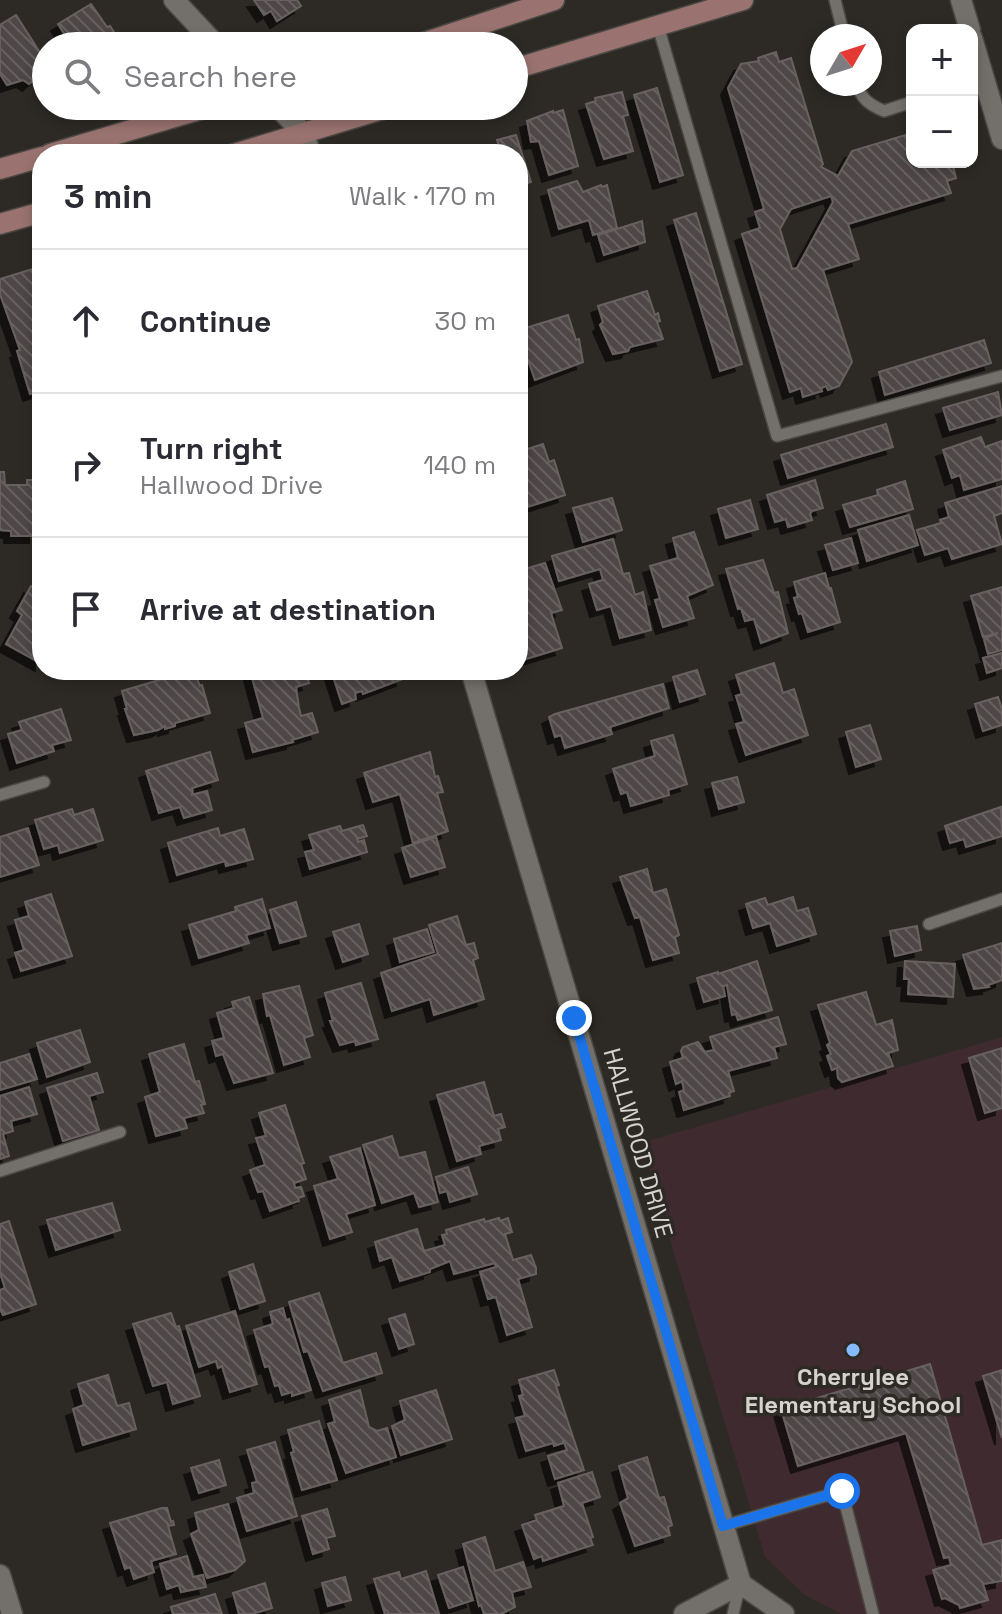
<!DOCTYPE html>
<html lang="en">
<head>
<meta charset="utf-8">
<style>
	:root { --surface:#fff; --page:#f7f7f7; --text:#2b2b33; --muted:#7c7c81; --line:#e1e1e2 }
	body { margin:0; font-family:"Space Grotesk",sans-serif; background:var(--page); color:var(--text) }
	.controls { position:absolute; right:24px; top:24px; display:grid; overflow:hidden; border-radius:16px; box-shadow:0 4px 12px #0003 }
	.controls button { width:72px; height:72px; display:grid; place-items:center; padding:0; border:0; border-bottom:2px solid var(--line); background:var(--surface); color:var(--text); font:40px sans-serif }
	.compass { position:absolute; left:810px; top:24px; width:72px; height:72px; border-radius:50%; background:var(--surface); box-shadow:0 4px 12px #0003; rotate:51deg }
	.stop { position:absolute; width:24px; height:24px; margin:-18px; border:6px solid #1a73e8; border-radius:50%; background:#fff }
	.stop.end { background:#1a73e8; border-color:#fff; box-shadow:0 2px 8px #0008 }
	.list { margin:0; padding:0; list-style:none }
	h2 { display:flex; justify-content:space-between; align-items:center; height:104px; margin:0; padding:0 32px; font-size:34px }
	h2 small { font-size:26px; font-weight:400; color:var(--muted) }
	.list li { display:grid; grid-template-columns:52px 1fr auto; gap:24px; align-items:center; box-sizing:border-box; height:144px; padding:0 32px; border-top:2px solid var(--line) }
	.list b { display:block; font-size:30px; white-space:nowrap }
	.list p { margin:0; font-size:26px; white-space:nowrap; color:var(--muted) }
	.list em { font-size:26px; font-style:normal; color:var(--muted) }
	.icon { flex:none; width:44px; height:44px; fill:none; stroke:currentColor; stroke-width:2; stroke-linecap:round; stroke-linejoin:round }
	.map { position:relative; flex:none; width:1002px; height:1614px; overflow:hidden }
	.search { position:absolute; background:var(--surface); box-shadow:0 4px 12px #0003; left:32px; top:32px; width:496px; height:88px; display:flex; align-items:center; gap:20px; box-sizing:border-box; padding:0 28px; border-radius:44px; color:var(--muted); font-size:30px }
	.panel { position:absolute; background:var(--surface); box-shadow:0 4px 12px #0003; left:32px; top:144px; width:496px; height:536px; border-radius:32px }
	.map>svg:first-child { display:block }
	.education { fill:#3f2b2f }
	.building { fill:url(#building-back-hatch); stroke:#686160; stroke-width:2; fill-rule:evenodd; filter:url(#shadow) }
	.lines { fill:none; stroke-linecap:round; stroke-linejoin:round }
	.service-casing { stroke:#4b4844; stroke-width:14 }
	.minor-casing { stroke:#4b4844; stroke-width:23 }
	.secondary-casing { stroke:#4b4844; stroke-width:23 }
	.service { stroke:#736f6a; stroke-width:11 }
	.minor { stroke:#736f6a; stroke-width:20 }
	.secondary { stroke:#9a7370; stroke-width:20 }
	.route { stroke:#1a73e8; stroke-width:10 }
	.poi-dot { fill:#86bbfb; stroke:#2d2a25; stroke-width:3 }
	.labels { text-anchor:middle; stroke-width:7; stroke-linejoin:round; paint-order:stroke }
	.street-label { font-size:24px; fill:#d5d2cf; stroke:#2d2a25 }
	.poi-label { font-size:24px; font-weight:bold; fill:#d5d2cf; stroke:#2d2a25 }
</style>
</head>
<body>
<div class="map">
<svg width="1002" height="1614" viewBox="0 0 1002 1614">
	<defs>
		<pattern id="building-back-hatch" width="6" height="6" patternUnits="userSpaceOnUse" patternTransform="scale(2)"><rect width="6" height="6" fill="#4e4746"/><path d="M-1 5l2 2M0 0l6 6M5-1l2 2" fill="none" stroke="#676160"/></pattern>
		<filter id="shadow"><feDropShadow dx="-7" dy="7" stdDeviation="0" flood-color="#0009"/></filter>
	</defs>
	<rect width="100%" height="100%" fill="#2d2a25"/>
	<path class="education" d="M1002,1037V1614H841L805,1595L765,1557L641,1143Z"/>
	<g class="building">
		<path d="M254,0H297L301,6L277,21L271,11L264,15Z"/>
		<path d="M91,4L107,27L110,26L123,46H86L83,40L72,46L58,24Z"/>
		<path d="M16,15L46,62V70L29,84L23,80L7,85L0,74V25Z"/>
		<path d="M776,52L779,62L791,58L823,164L821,167L838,176L852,151L912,133V162H952L956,178L947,181L951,193L848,224L859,259L823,270L852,362L839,386L828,390L826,386L821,388L822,391L803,397L801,388L790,392L742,234L760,228L755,212L764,209L728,88L741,64L759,61L758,58ZM831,196L833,202L797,268L792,269L780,229L791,209Z"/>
		<path d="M657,88L683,175L660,182L634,95Z"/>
		<path d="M622,92L628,115L623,116L633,151L604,159L586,104L596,101L595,98Z"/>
		<path d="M563,110L578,166L549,175L539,141L531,142L527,121L553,111V113Z"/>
		<path d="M516,135L531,182L518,186V154H502L497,140Z"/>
		<path d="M577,181L583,192L601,185L602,187L607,185L617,228L593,235L589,220L559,229L548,190Z"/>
		<path d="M696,213L742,364L720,371L674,220Z"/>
		<path d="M642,221L645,242L604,255L598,235Z"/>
		<path d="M42,266V390L30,394L17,351L20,350L0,294V279Z"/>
		<path d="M647,291L655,315L658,313L660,321L657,322L663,339L630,347L628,351L613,354L600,325L603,322L598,306Z"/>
		<path d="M568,315L576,340L579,339L583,362L535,380L528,360L524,358L521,348L524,345L519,330Z"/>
		<path d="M984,340L991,363L885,395L879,372Z"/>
		<path d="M998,392L1002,415L950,430L943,408Z"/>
		<path d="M886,424L893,447L788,478L781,455Z"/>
		<path d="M981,437L985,447L1002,441V479L964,490L960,475L952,478L943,450Z"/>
		<path d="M543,444L549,462L554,460L565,495L521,509L518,500V452Z"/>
		<path d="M0,472H4L5,485H27V480H37L36,536H11V531L0,530Z"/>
		<path d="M815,480L823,508L812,511L810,514L812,520L788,527L786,519L775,522L767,495Z"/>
		<path d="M905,481L913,509L850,527L843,505L878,495L877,490Z"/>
		<path d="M1002,486V513L994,516L1002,544L952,559L948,548L925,555L917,530L941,523L940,520L949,517L945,503Z"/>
		<path d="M612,498L622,530L583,542L573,508Z"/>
		<path d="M750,500L758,529L726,538L718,509Z"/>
		<path d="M909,515L918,545L867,561L858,530Z"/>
		<path d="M694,532L713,585L687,596L694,618L663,627L655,600L660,599L650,566L678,558L673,538Z"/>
		<path d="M851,538L858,563L833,570L825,545Z"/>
		<path d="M613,539L623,574L629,573L635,595L643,592L651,630L620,638L611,606L597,610L589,584L603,580L600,569L559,581L552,556Z"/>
		<path d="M763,560L774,593L778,592L788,633L761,643L754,619L745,621L741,608L738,609L726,569Z"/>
		<path d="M545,563L562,610L551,613L562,648L526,659L518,634V571Z"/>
		<path d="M825,573L829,588H831L840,622L808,632L802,613L799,614L794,598L798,597L794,582Z"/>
		<path d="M31,586L42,594V664L6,644L22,615L17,611Z"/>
		<path d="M1002,587V650L988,654L984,639L998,633L983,637L971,596Z"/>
		<path d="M1002,653V668L987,673L983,658Z"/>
		<path d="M774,663L783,693L794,689L808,735L746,755L736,724L744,722L736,696L742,694L736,675Z"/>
		<path d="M193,670L200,686L202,685L210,713L175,723V726L165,729V726L158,730L134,735L125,709H127L122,691Z"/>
		<path d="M265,670H305L309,683L296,687L299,708L301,716L312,713L318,732L292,740L293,742L253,752L245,723L263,718L251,674Z"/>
		<path d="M341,670H400L403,679L363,694L362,691L355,693L356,699L342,704L332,673Z"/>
		<path d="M697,670L705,694L680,702L673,677Z"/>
		<path d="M663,684L669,708L610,727L612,734L565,748L561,735L555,737L549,717L555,714Z"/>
		<path d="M998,697L1002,710V725L983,731L975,704Z"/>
		<path d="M61,709L71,740L52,745L54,751L17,763L8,734L22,730L19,722Z"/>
		<path d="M870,725L881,759L856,767L846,732Z"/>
		<path d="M673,735L687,784L668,790L669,795L631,806L627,792L621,794L613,769L655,756L651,741Z"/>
		<path d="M210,752L218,780L192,788L193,794L191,795L207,791L212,810L184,818L180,807L159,813L146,771Z"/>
		<path d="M430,752L435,777L438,776L443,792L437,793L448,831L413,843L400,794L373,802L364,773Z"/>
		<path d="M737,777L744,802L719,809L712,783Z"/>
		<path d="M1001,807L1002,836L966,847L964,839L950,843L945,826Z"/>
		<path d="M72,809L74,815L93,809L103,840L60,853L58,845L44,849L35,820Z"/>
		<path d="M363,825L367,836L357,839L358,842L364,840L367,852L310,869L305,852L314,850L309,835L340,826L342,831Z"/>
		<path d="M28,828L39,865L0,877V837Z"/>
		<path d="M218,828L220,836L244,829L253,859L226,866L225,861L177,875L168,843Z"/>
		<path d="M436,837L445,867L411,877L402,848Z"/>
		<path d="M647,869L653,893L666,889L679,935L675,937L679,953L653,960L640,917L635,918L620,877Z"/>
		<path d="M51,894L72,956L21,971L15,953L24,950L15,920L29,916L25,902Z"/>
		<path d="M793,897L797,911L808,908L816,934L777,946L770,923L753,928L746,904L765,898L768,905Z"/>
		<path d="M262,899L270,928L246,935L249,943L199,958L189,925L236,911L235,907Z"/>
		<path d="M296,902L306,936L280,943L270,910Z"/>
		<path d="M457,916L466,945L474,943L478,958L473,960L484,999L434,1015L430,999L392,1011L381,973L438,954L429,925Z"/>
		<path d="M359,924L368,954L343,962L333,932Z"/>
		<path d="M917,926L921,950L895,956L890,931Z"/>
		<path d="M427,929L434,952L400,962L394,939Z"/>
		<path d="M1002,943V980L988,985L989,987L974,989L963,955Z"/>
		<path d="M757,961L772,1010L738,1020L736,1014L732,1015L727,985L723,986L725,996L704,1002L697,978L718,972V974Z"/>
		<path d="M905,961L955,964L953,997L908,994L909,979H904Z"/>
		<path d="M361,983L378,1039L356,1045L355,1041L340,1045L330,1021H333L325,993Z"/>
		<path d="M299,986L313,1035L304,1038L310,1057L284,1065L270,1015L267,1016L263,994Z"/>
		<path d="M866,992L876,1025L892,1020L898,1050L888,1053L893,1066L842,1082L838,1078L837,1068L832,1070L827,1056L831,1054L827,1045L830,1043L818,1005Z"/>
		<path d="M249,997L273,1073L234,1083L223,1054L216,1056L212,1041L224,1038L217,1013L234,1008L232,1002Z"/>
		<path d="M778,1017L786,1044L774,1047L777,1058L728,1071L734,1091L729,1093L730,1096L684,1110L679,1092L684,1090L682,1081L676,1084L670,1062L683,1058L681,1051L683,1047L698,1042L705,1052L714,1050L710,1037Z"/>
		<path d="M80,1030L90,1062L47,1077L37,1043Z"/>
		<path d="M184,1044L195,1082L199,1081L205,1104L201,1105L204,1113L184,1118L187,1128L156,1136L145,1097L160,1092L149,1054Z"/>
		<path d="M1002,1048V1108L985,1113L969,1058Z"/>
		<path d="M29,1054L37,1079L0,1090V1063Z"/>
		<path d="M97,1073L103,1092L89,1096L99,1130L63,1141L47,1088Z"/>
		<path d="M484,1082L494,1116L501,1114L505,1127L498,1129L501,1140L479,1146L481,1154L457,1161L437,1095Z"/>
		<path d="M29,1087L37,1114L11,1121L13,1131L3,1134L9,1156L0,1159V1096Z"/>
		<path d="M285,1105L304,1163L301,1164L306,1179L294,1183L295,1188L301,1187L304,1196L298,1198L299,1201L270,1211L263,1191L258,1192L250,1170L265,1165L256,1138L266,1136L259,1113Z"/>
		<path d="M392,1136L399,1158L425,1152L438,1202L419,1207L414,1193L382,1203L363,1145Z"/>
		<path d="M360,1148L375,1205L346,1214L352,1232L330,1239L314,1186L338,1179L330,1157Z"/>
		<path d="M468,1167L477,1194L450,1202L447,1191L440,1193L436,1177Z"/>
		<path d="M112,1203L120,1230L56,1250L47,1220Z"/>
		<path d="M499,1218L500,1221L508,1218L512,1232L505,1234L513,1260L531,1255L536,1268V1274L518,1279L532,1327L507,1335L496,1297L488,1299L480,1272L496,1267L495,1263L454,1274L450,1261L430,1269V1272L400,1281L392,1257L380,1261L375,1242L417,1229L424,1251L445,1245L442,1235L447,1234L446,1230L484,1219L485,1222Z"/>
		<path d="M9,1221L36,1304L3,1315L0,1309V1290L5,1288L0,1273V1224Z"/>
		<path d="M253,1264L265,1301L240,1309L229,1272Z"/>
		<path d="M319,1293L343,1363L376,1353L382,1373L323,1391L308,1351L304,1352L289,1302Z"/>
		<path d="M283,1308L286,1320L289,1319L311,1390L292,1396V1392L282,1395L279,1385L275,1386L269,1366L265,1367L254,1330L273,1324L270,1312Z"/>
		<path d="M235,1311L257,1384L230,1392L222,1366L218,1368L216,1361L199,1367L186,1326Z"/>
		<path d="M171,1313L176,1327L179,1326L200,1396L173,1404L167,1382L153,1386L133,1324Z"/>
		<path d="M405,1314L414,1344L399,1349L389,1319Z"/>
		<path d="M930,1364L982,1545L1002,1540V1581L983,1584L988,1600L960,1608L959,1605L945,1598L942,1599L933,1570L951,1565L949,1557L944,1558L906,1433L798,1466L781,1409Z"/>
		<path d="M554,1370L559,1385L556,1386L584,1470L555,1479L548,1456L567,1450L563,1440V1443L554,1446L553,1443L526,1451L516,1418L525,1416L519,1396L523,1395L519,1380Z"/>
		<path d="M1002,1370V1438L983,1376Z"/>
		<path d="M108,1375L117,1406L129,1403L136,1429L83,1445L73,1409L84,1405L78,1384Z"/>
		<path d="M360,1390L369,1427L377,1431L387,1428L396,1457L346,1473L328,1424L335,1422L329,1400Z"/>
		<path d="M436,1390L452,1439L401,1455L392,1426L405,1420L400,1401Z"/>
		<path d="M319,1421L337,1480L302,1490L291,1453L294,1452L288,1430Z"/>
		<path d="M275,1442L297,1516L247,1531L237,1498L254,1493L252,1483L257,1482L247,1450Z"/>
		<path d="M647,1457L659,1498L664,1497L672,1525L668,1527L670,1535L635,1546L620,1503L628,1498L619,1466Z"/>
		<path d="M219,1460L226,1485L199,1493L191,1468Z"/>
		<path d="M592,1472L600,1497L582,1503L593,1537L590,1538L593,1545L543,1561L542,1556L534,1559L522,1525L537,1520L535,1515L564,1506L558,1483Z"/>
		<path d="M228,1504L245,1561L235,1570L207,1578L191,1534L199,1530L195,1513Z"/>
		<path d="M162,1508H167L171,1522L173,1521L174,1525L168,1526L176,1554L151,1561L154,1572L134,1579L130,1567L125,1569L110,1523Z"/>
		<path d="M327,1509L335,1536L326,1538L329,1549L313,1554L302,1516Z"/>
		<path d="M485,1537L495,1571L523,1562L531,1587L512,1592L515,1607L501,1614H484L481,1605L479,1606L463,1544Z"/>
		<path d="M187,1556L193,1577L203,1575L206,1587L181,1592L179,1585L167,1589L160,1564Z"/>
		<path d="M463,1567L473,1600L449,1608L438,1575Z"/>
		<path d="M426,1571L439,1614H385L374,1579L399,1572L401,1579Z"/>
		<path d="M345,1577L351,1600L328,1606L322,1583Z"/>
		<path d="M265,1583L272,1608L252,1614H239L233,1593Z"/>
		<path d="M215,1594L222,1614H173L171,1607Z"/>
	</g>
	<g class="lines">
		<g class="service-casing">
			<g id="service">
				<path d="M835,0L844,36"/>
				<path d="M658,26L777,436L1002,376"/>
				<path d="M857,84C861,99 870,105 884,111L912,102"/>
				<path d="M0,795L44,782"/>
				<path d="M929,924L1002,899"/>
				<path d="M0,1171L120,1132"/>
				<path d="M723,1526L842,1491L873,1614"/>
				<path d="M733,1614L740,1584"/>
			</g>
		</g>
		<g class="minor-casing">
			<g id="minor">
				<path d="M174,0L217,46"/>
				<path d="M961,0L970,30"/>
				<path d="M972,38L1002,139"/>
				<path d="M277,106L303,133L311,154"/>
				<path d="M471,670L741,1584"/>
				<path d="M0,1575L12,1614"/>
				<path d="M684,1614L741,1584L784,1614"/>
			</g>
		</g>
		<g class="secondary-casing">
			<g id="secondary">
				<path d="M414,46L554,0"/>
				<path d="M514,69L743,0"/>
				<path d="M50,154L212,106"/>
				<path d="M234,154L393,106"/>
				<path d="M0,169L42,157"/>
				<path d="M0,224L42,212"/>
			</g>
		</g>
		<use href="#service" class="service"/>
		<use href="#minor" class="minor"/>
		<use href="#secondary" class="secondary"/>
	</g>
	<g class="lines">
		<path class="route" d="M574,1018L723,1526L842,1491"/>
	</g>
	<circle class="poi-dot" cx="853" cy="1350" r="8"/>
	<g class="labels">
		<g class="street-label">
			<text transform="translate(638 1143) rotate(74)" y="8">HALLWOOD DRIVE</text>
		</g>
		<g class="poi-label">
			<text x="853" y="1385">Cherrylee<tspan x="853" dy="28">Elementary School</tspan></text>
		</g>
	</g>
</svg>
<div class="controls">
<button>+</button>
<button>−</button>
</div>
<svg class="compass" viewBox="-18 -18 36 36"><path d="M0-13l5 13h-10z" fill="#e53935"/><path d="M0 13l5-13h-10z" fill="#7c7c81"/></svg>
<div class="stop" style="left:842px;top:1491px"></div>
<div class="stop end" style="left:574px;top:1018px"></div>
<div class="search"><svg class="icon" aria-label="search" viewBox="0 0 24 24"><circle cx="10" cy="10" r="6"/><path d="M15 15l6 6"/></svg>Search here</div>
<section class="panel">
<h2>3 min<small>Walk · 170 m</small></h2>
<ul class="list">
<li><svg class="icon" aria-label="ahead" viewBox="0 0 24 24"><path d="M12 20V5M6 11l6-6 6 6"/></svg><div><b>Continue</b></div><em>30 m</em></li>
<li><svg class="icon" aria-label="right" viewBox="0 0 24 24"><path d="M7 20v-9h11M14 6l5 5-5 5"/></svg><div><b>Turn right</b><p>Hallwood Drive</p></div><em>140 m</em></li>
<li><svg class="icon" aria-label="arrive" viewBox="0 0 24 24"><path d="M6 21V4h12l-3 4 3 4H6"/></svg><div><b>Arrive at destination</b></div></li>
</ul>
</section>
</div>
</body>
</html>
